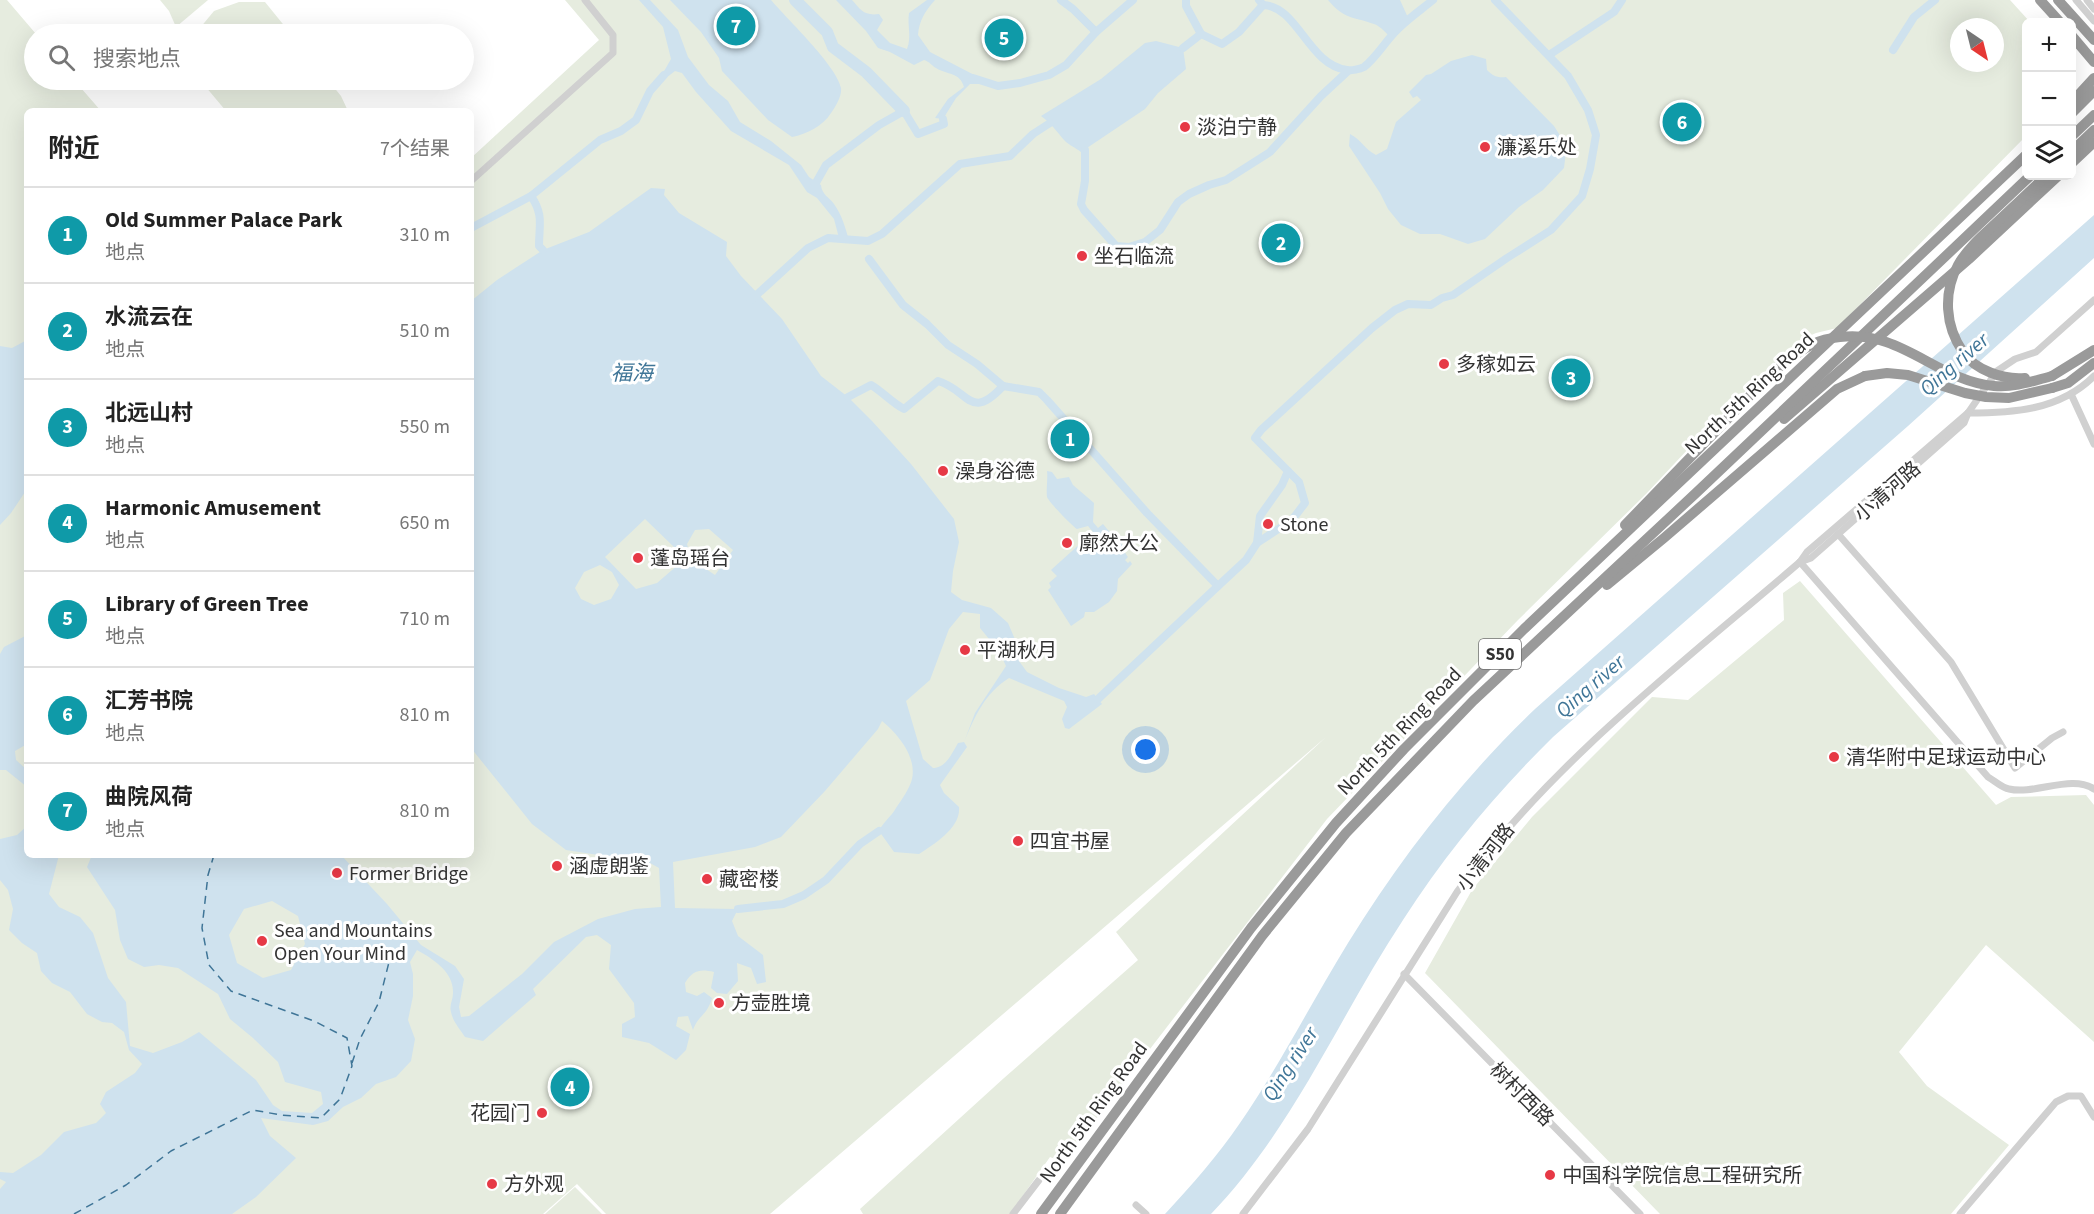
<!DOCTYPE html>
<html lang="zh">
<head>
<meta charset="utf-8">
<style>
	:root { --surface:#fff; --page:#f2f2f2; --text:#222; --muted:#767676; --line:#e0e0e0; --accent:#0b8043 }
	body { margin:0; font-family:"Source Sans 3","Noto Sans SC",sans-serif; background:var(--page); color:var(--text) }
	.controls { position:absolute; right:18px; top:18px; display:grid; overflow:hidden; border-radius:9px; box-shadow:0 6px 24px #0002 }
	.controls button { width:54px; height:54px; display:grid; place-items:center; padding:0; border:0; border-bottom:2px solid var(--line); background:var(--surface); color:var(--text); font:30px sans-serif }
	.compass { position:absolute; left:1950px; top:18px; width:54px; height:54px; border-radius:50%; background:var(--surface); box-shadow:0 6px 24px #0002; rotate:145deg }
	.you { position:absolute; left:1146px; top:750px; width:21px; height:21px; margin:-15px; border:4px solid #fff; border-radius:50%; background:#1a73e8; box-shadow:0 0 0 9px #1a73e833 }
	.badge { display:grid; place-items:center; width:39px; height:39px; border-radius:50%; background:var(--accent); color:#fff; font-size:20px; font-weight:700 }
	.pin { position:absolute; translate:-50% -50%; border:3px solid #fff; box-shadow:0 2px 6px #0006 }
	.list { margin:0; padding:0; list-style:none }
	h2 { display:flex; justify-content:space-between; align-items:center; height:78px; margin:0; padding:0 24px; font-size:26px }
	h2 small { font-size:20px; font-weight:400; color:var(--muted) }
	.list li { display:grid; grid-template-columns:39px 1fr auto; gap:18px; align-items:center; box-sizing:border-box; height:96px; padding:0 24px; border-top:2px solid var(--line) }
	.list b { display:block; font-size:22px; white-space:nowrap }
	.list p { margin:0; font-size:20px; white-space:nowrap; color:var(--muted) }
	.list em { font-size:20px; font-style:normal; color:var(--muted) }
	.icon { flex:none; width:33px; height:33px; fill:none; stroke:currentColor; stroke-width:2; stroke-linecap:round; stroke-linejoin:round }
	.map { position:relative; flex:none; width:2094px; height:1214px; overflow:hidden }
	.search { position:absolute; background:var(--surface); box-shadow:0 6px 24px #0002; left:24px; top:24px; width:450px; height:66px; display:flex; align-items:center; gap:15px; box-sizing:border-box; padding:0 21px; border-radius:33px; color:var(--muted); font-size:22px }
	.panel { position:absolute; background:var(--surface); box-shadow:0 6px 24px #0002; left:24px; top:108px; width:450px; height:750px; border-radius:9px }
	.map>svg:first-child { display:block }
	.green { fill:#e6ecdf; fill-rule:evenodd }
	.water { fill:#cfe2ee; fill-rule:evenodd }
	.lines { fill:none; stroke-linecap:round; stroke-linejoin:round }
	.canal { stroke:#cfe2ee; stroke-width:8 }
	.river { stroke:#cfe2ee; stroke-width:12 }
	.ferry { stroke:#3f7597; stroke-width:1.5; stroke-dasharray:8 6; stroke-linecap:butt }
	.minor { stroke:#d0d0d0; stroke-width:7 }
	.highway { stroke:#9a9a9a; stroke-width:10 }
	.highway-bridge { stroke:#9a9a9a; stroke-width:10 }
	.poi-dot { fill:#e63946; stroke:#fff; stroke-width:2 }
	.labels { text-anchor:middle; stroke-width:6; stroke-linejoin:round; paint-order:stroke }
	.shield { fill:#fff; stroke:#707070; stroke-width:1.5 }
	.shield-label { font-size:18px; font-weight:bold; fill:#333 }
	.poi-label { font-size:20px; fill:#333; stroke:#fff; text-anchor:start }
	.street-label { font-size:20px; fill:#333; stroke:#fff }
	.water-label { font-size:21px; font-style:italic; fill:#3f7597; stroke:#fff }
</style>
</head>
<body>
<div class="map">
<svg width="2094" height="1214" viewBox="0 0 2094 1214">
	<rect width="100%" height="100%" fill="#fff"/>
	<g class="green">
		<path d="M0,0H7L36,34H34V80H74L101,111H27V855H471V158L599,40L565,0H2010L2030,22H2026V136L1837,328L1816,333L1800,340L1762,375L1704,432L1646,494L1518,620L1327,819L1063,1162L1050,1157L1010,1214H863L860,1209L1004,1078L1138,960L1116,932L1326,737L770,1214H606L577,1184L543,1214H0ZM1959,27H1995V63H1959Z"/>
		<path d="M160,0H208L176,27L169,11Z"/>
		<path d="M239,2H265L291,34H195L214,11Z"/>
		<path d="M200,80H328L341,96L348,111H226Z"/>
		<path d="M1800,581L1996,805L2011,797L2086,795L2094,805V1042L1986,945L1899,1052L1927,1086L2009,1145L1951,1214H1660L1425,973L1472,890L1532,817L1652,697L1688,700L1784,620L1783,593Z"/>
		<path d="M575,1187L602,1214H545Z"/>
	</g>
	<g class="water">
		<path d="M639,0H650L678,30L688,57L709,85L728,101L740,122L771,141L801,165L809,177L821,185C822,195 829,197 834,204C842,215 845,227 849,240L839,238L834,219L817,198L807,192L789,165L731,131L696,92L682,73L675,71L666,78L663,73L671,59L663,27Z"/>
		<path d="M670,0H771C787,19 837,66 841,88C842,96 836,106 831,113C823,126 807,134 792,137L768,120L722,71L719,58L701,32Z"/>
		<path d="M836,0H852C861,10 864,16 879,14L883,20L877,30L890,43L907,49C912,37 907,25 909,13L927,0H935C925,11 919,21 918,35L930,52L984,80L981,84H970L956,98L943,119L935,118L948,99L964,87C960,72 947,75 936,68C931,65 930,62 924,60L914,65L890,52L878,48L866,31Z"/>
		<path d="M1328,0H1400L1410,22L1393,39C1387,35 1381,26 1374,24C1352,16 1345,20 1328,0Z"/>
		<path d="M1156,41L1183,48L1186,69L1158,93L1145,109L1081,152C1076,148 1069,145 1065,141C1057,132 1051,123 1041,116L1101,79L1145,43Z"/>
		<path d="M1472,55L1486,59L1487,70C1493,76 1497,78 1506,77L1554,126L1561,137L1566,152L1564,168L1543,190L1519,207L1485,239L1468,244L1440,234H1420L1401,225L1388,209L1380,193L1349,146L1350,134C1362,140 1364,149 1376,155L1387,149L1396,122L1421,100L1417,96L1413,98L1409,92L1426,75L1431,74L1451,61Z"/>
		<path d="M651,188L665,189L664,195L679,213L727,242L726,256L741,276L782,319L821,376L848,397L872,421L911,464L954,519L959,542L953,571L951,592L962,600L991,608L1008,623L1017,644L1019,661L1027,672L1059,688L1086,697L1094,694L1102,704L1069,729L1065,728L1062,719L1067,707L1064,701L1009,678C985,693 975,716 964,742L967,747L940,785L944,793L959,807C961,828 934,844 919,854L894,852L879,831C883,822 891,817 896,808C901,801 910,788 912,779C917,757 898,734 882,721L878,729L825,791L781,837L755,847L673,862L675,908L738,909L732,921L738,936L763,955L766,982L757,984L751,968L737,963L738,981L727,994L717,993L711,988L714,972C700,969 693,970 685,983L686,992L697,996L704,992L712,998C707,1016 699,1014 693,1030L688,1016L678,1017L676,1026L690,1034L686,1050L676,1060L649,1043L622,1037V1024L635,1017L634,1003L609,969L611,945L597,935L586,937L533,989L536,995L483,1041L465,1037C460,1029 453,1022 451,1012C449,1005 453,1000 453,993C454,972 433,959 417,950L410,962L413,974V996L408,1020L415,1039L411,1061L396,1077L376,1084L361,1098L343,1107L328,1121L313,1125L261,1118L270,1136L296,1158L256,1197L232,1214H0V1189L6,1182L0,1179V1172L13,1173L41,1155L64,1132L96,1123L106,1113L100,1104L106,1092L135,1073L142,1064L129,1050L124,1032L112,1023L102,1022L87,1014L70,992L52,983L41,971L37,953L22,943L9,930L13,909L8,890L0,880V839L17,835L27,826V855H59L49,894L59,907L80,917L93,933L108,978L126,1002L130,1046L153,1053L182,1042L199,1032L256,1080L273,1105L282,1111L312,1113L323,1104L321,1092L285,1082L278,1062L253,1038L230,1019L218,994L178,968L159,965L144,967L128,959L120,940L115,910L87,867L92,855H341L387,904L421,945L455,966L464,979L459,1007L461,1017L469,1016L522,974L554,942L598,919L635,909L661,907L659,868L650,863L566,850L532,824L471,748V301L497,280L543,250L589,232ZM645,519L674,547L679,564L657,583L636,589L605,557ZM709,529L733,550L715,575L691,559L687,544L695,530ZM600,565L612,572L619,585L611,599L594,605L581,599L575,588L584,572ZM963,612L980,614V628L999,651L1006,666L975,713L964,742L958,743C952,753 946,768 933,768L923,759L906,701L930,680L949,629ZM272,901L298,916L305,944L291,970L263,978L237,963L229,935L244,909Z"/>
		<path d="M2094,215V258L1908,426L1553,737C1496,793 1446,853 1403,920C1339,1017 1293,1129 1211,1214H1165C1192,1185 1218,1155 1240,1123C1280,1065 1311,1003 1348,943C1401,857 1462,779 1535,709Z"/>
		<path d="M27,340V489L11,513L0,525V346L12,348Z"/>
		<path d="M1047,471L1052,472L1057,479L1069,477L1073,485L1094,503L1093,522L1098,528L1103,524C1108,531 1115,536 1121,543C1124,548 1124,552 1128,557L1125,560L1128,563L1130,561L1132,564L1118,579L1117,591L1109,602L1094,612H1085L1084,617L1071,626L1048,590L1051,587L1049,583L1057,576L1051,570L1093,532L1088,526L1077,529C1072,526 1049,502 1047,497C1046,489 1048,479 1047,471Z"/>
		<path d="M27,635V744L15,751L16,760L27,770V787L6,770H0V654L4,647Z"/>
	</g>
	<g class="lines">
		<g class="canal">
			<path d="M1061,0L1073,9L1096,32"/>
			<path d="M1186,0V6L1201,34"/>
			<path d="M1259,0L1263,5C1298,6 1308,65 1347,70C1351,71 1360,69 1364,67C1377,57 1386,40 1398,29C1409,18 1422,9 1433,0"/>
			<path d="M1183,48L1201,34L1222,44L1239,32L1263,5"/>
			<path d="M1893,50L1914,17L1935,0"/>
			<path d="M1549,55L1614,12L1622,0"/>
			<path d="M973,78L998,86L1020,83L1049,75L1066,65L1096,32L1133,0"/>
			<path d="M1085,150V181L1081,204L1084,210L1116,246L1129,247L1145,242L1160,230L1178,202L1189,194L1209,185L1226,180L1270,152L1321,96L1348,71"/>
			<path d="M813,188L826,165L879,125L904,111L918,134L944,124L943,119"/>
			<path d="M531,196C544,215 539,225 539,246L543,250"/>
			<path d="M471,228L531,196L600,140L621,131L636,120L650,91L664,75"/>
			<path d="M869,259L903,305L927,324L948,345L977,364L1003,386L1039,392L1047,400L1147,513L1218,586L1098,699"/>
			<path d="M751,300L808,248L828,238L868,241L882,234L960,164L1010,156L1033,134L1050,123"/>
			<path d="M848,397L871,385C883,392 892,403 904,409L938,381C969,390 970,422 1003,386"/>
			<path d="M1257,543L1292,520L1305,503L1299,482L1288,471"/>
			<path d="M1218,586L1246,560L1257,543L1260,516L1282,485L1288,471L1255,438L1261,430L1372,328L1395,310L1408,304L1431,305L1442,298L1453,295L1507,258L1551,230L1582,196L1590,169L1596,135L1588,110L1568,76L1495,0"/>
			<path d="M738,909L783,904L804,895L826,880L860,844L879,831"/>
		</g>
		<path class="river" d="M795,0L827,32L833,47L866,72L904,111"/>
		<g class="ferry">
			<path d="M352,1063L360,1039L379,1002L391,954L409,945"/>
			<path d="M74,1214L126,1185L171,1151L253,1110L281,1115L321,1118L340,1099L352,1066L347,1038L314,1021L231,991L209,965L202,928L208,875L214,855"/>
		</g>
		<g class="minor">
			<path d="M2076,0L2094,21"/>
			<path d="M2087,0L2094,9"/>
			<path d="M471,181L613,53V35L585,0"/>
			<path d="M2071,394L2094,444"/>
			<path d="M1968,413C2014,413 2060,410 2094,376"/>
			<path d="M1838,534L1951,662L2015,768L2052,738L2063,732"/>
			<path d="M1800,562L1811,558L1964,423L1968,413L1997,371L2015,359L2036,352L2094,300"/>
			<path d="M1800,562L1988,777C1995,781 2002,788 2009,789C2035,795 2072,774 2094,789"/>
			<path d="M1404,974L1640,1214"/>
			<path d="M1136,1205L1146,1214"/>
			<path d="M1013,1214L1039,1180"/>
			<path d="M1243,1214L1308,1129L1457,892C1551,763 1680,665 1800,562L1807,552L1968,413"/>
			<path d="M1960,1214L2056,1102L2068,1096H2081L2094,1117"/>
		</g>
		<g class="highway">
			<path d="M2040,0L2060,22"/>
			<path d="M2058,0L2094,40"/>
			<path d="M2072,36L2094,62"/>
			<path d="M2072,102L2094,78"/>
			<path d="M2072,113L2094,91"/>
			<path d="M2072,136L2094,115"/>
			<path d="M2072,151L2094,130"/>
			<path d="M2072,163L2094,142"/>
			<path d="M2052,376L2094,350"/>
			<path d="M2052,388L2068,383L2094,363"/>
			<path d="M1784,419L1969,259L2058,176"/>
			<path d="M1625,525L1712,435"/>
			<path d="M1607,585L1664,538L1837,389L1865,376"/>
			<path d="M1041,1214L1251,928L1336,823L1404,749L1524,629L2026,155"/>
			<path d="M1060,1214L1262,936L1346,833L1473,701L1696,493L2030,176"/>
		</g>
		<g class="highway-bridge">
			<path d="M1865,376L1887,373L1908,375L1965,393L1986,397L2009,398L2052,388"/>
			<path d="M2025,378C2003,380 1975,370 1963,352C1945,326 1943,293 1958,265C1967,249 1982,236 1995,224C2012,208 2029,192 2046,176"/>
			<path d="M1712,435C1740,407 1779,361 1813,344C1821,340 1831,338 1840,337C1901,329 1937,381 1994,386C2014,388 2033,381 2052,376"/>
		</g>
	</g>
	<g class="poi-dot">
		<circle cx="1185" cy="127" r="6"/>
		<circle cx="1485" cy="147" r="6"/>
		<circle cx="1082" cy="256" r="6"/>
		<circle cx="1444" cy="364" r="6"/>
		<circle cx="943" cy="471" r="6"/>
		<circle cx="1268" cy="524" r="6"/>
		<circle cx="1067" cy="543" r="6"/>
		<circle cx="638" cy="558" r="6"/>
		<circle cx="965" cy="650" r="6"/>
		<circle cx="1834" cy="757" r="6"/>
		<circle cx="1018" cy="841" r="6"/>
		<circle cx="557" cy="866" r="6"/>
		<circle cx="337" cy="873" r="6"/>
		<circle cx="707" cy="879" r="6"/>
		<circle cx="262" cy="941" r="6"/>
		<circle cx="719" cy="1003" r="6"/>
		<circle cx="542" cy="1113" r="6"/>
		<circle cx="1550" cy="1175" r="6"/>
		<circle cx="492" cy="1184" r="6"/>
	</g>
	<g class="labels">
		<rect class="shield" x="1479" y="639" width="42" height="30" rx="4.5"/>
		<g class="shield-label">
			<text x="1500" y="660">S50</text>
		</g>
		<g class="poi-label">
			<text x="1197" y="134">淡泊宁静</text>
			<text x="1497" y="154">濂溪乐处</text>
			<text x="1094" y="263">坐石临流</text>
			<text x="1456" y="371">多稼如云</text>
			<text x="955" y="478">澡身浴德</text>
			<text x="1280" y="531">Stone</text>
			<text x="1079" y="550">廓然大公</text>
			<text x="650" y="565">蓬岛瑶台</text>
			<text x="977" y="657">平湖秋月</text>
			<text x="1846" y="764">清华附中足球运动中心</text>
			<text x="1030" y="848">四宜书屋</text>
			<text x="569" y="873">涵虚朗鉴</text>
			<text x="349" y="880">Former Bridge</text>
			<text x="719" y="886">藏密楼</text>
			<text x="274" y="937">Sea and Mountains<tspan x="274" dy="23">Open Your Mind</tspan></text>
			<text x="731" y="1010">方壶胜境</text>
			<text x="530" y="1120" text-anchor="end">花园门</text>
			<text x="1562" y="1182">中国科学院信息工程研究所</text>
			<text x="504" y="1191">方外观</text>
		</g>
		<g class="street-label">
			<text transform="translate(1749 393) rotate(-43)" y="7">North 5th Ring Road</text>
			<text transform="translate(1887 491) rotate(-41)" y="7">小清河路</text>
			<text transform="translate(1399 731) rotate(-46)" y="7">North 5th Ring Road</text>
			<text transform="translate(1485 857) rotate(-52)" y="7">小清河路</text>
			<text transform="translate(1522 1094) rotate(45)" y="7">树村西路</text>
			<text transform="translate(1093 1112) rotate(-54)" y="7">North 5th Ring Road</text>
		</g>
		<g class="water-label">
			<text transform="translate(1954 364) rotate(-41)" y="7">Qing river</text>
			<text x="632" y="380">福海</text>
			<text transform="translate(1590 686) rotate(-41)" y="7">Qing river</text>
			<text transform="translate(1290 1064) rotate(-57)" y="7">Qing river</text>
		</g>
	</g>
</svg>
<div class="controls">
<button>+</button>
<button>−</button>
<button><svg class="icon" aria-label="layers" viewBox="0 0 24 24"><path d="M12 4l9 5-9 5-9-5zM3 14l9 5 9-5"/></svg></button>
</div>
<svg class="compass" viewBox="-18 -18 36 36"><path d="M0-13l5 13h-10z" fill="#e53935"/><path d="M0 13l5-13h-10z" fill="#767676"/></svg>
<div class="you"></div>
<div class="pin badge" style="left:1070px;top:439px;background:#0f9aa8">1</div>
<div class="pin badge" style="left:1281px;top:243px;background:#0f9aa8">2</div>
<div class="pin badge" style="left:1571px;top:378px;background:#0f9aa8">3</div>
<div class="pin badge" style="left:570px;top:1087px;background:#0f9aa8">4</div>
<div class="pin badge" style="left:1004px;top:38px;background:#0f9aa8">5</div>
<div class="pin badge" style="left:1682px;top:122px;background:#0f9aa8">6</div>
<div class="pin badge" style="left:736px;top:26px;background:#0f9aa8">7</div>
<div class="search"><svg class="icon" aria-label="search" viewBox="0 0 24 24"><circle cx="10" cy="10" r="6"/><path d="M15 15l6 6"/></svg>搜索地点</div>
<section class="panel">
<h2>附近<small>7个结果</small></h2>
<ul class="list">
<li><span class="badge" style="background:#0f9aa8">1</span><div><b>Old Summer Palace Park</b><p>地点</p></div><em>310 m</em></li>
<li><span class="badge" style="background:#0f9aa8">2</span><div><b>水流云在</b><p>地点</p></div><em>510 m</em></li>
<li><span class="badge" style="background:#0f9aa8">3</span><div><b>北远山村</b><p>地点</p></div><em>550 m</em></li>
<li><span class="badge" style="background:#0f9aa8">4</span><div><b>Harmonic Amusement</b><p>地点</p></div><em>650 m</em></li>
<li><span class="badge" style="background:#0f9aa8">5</span><div><b>Library of Green Tree</b><p>地点</p></div><em>710 m</em></li>
<li><span class="badge" style="background:#0f9aa8">6</span><div><b>汇芳书院</b><p>地点</p></div><em>810 m</em></li>
<li><span class="badge" style="background:#0f9aa8">7</span><div><b>曲院风荷</b><p>地点</p></div><em>810 m</em></li>
</ul>
</section>
</div>
</body>
</html>
